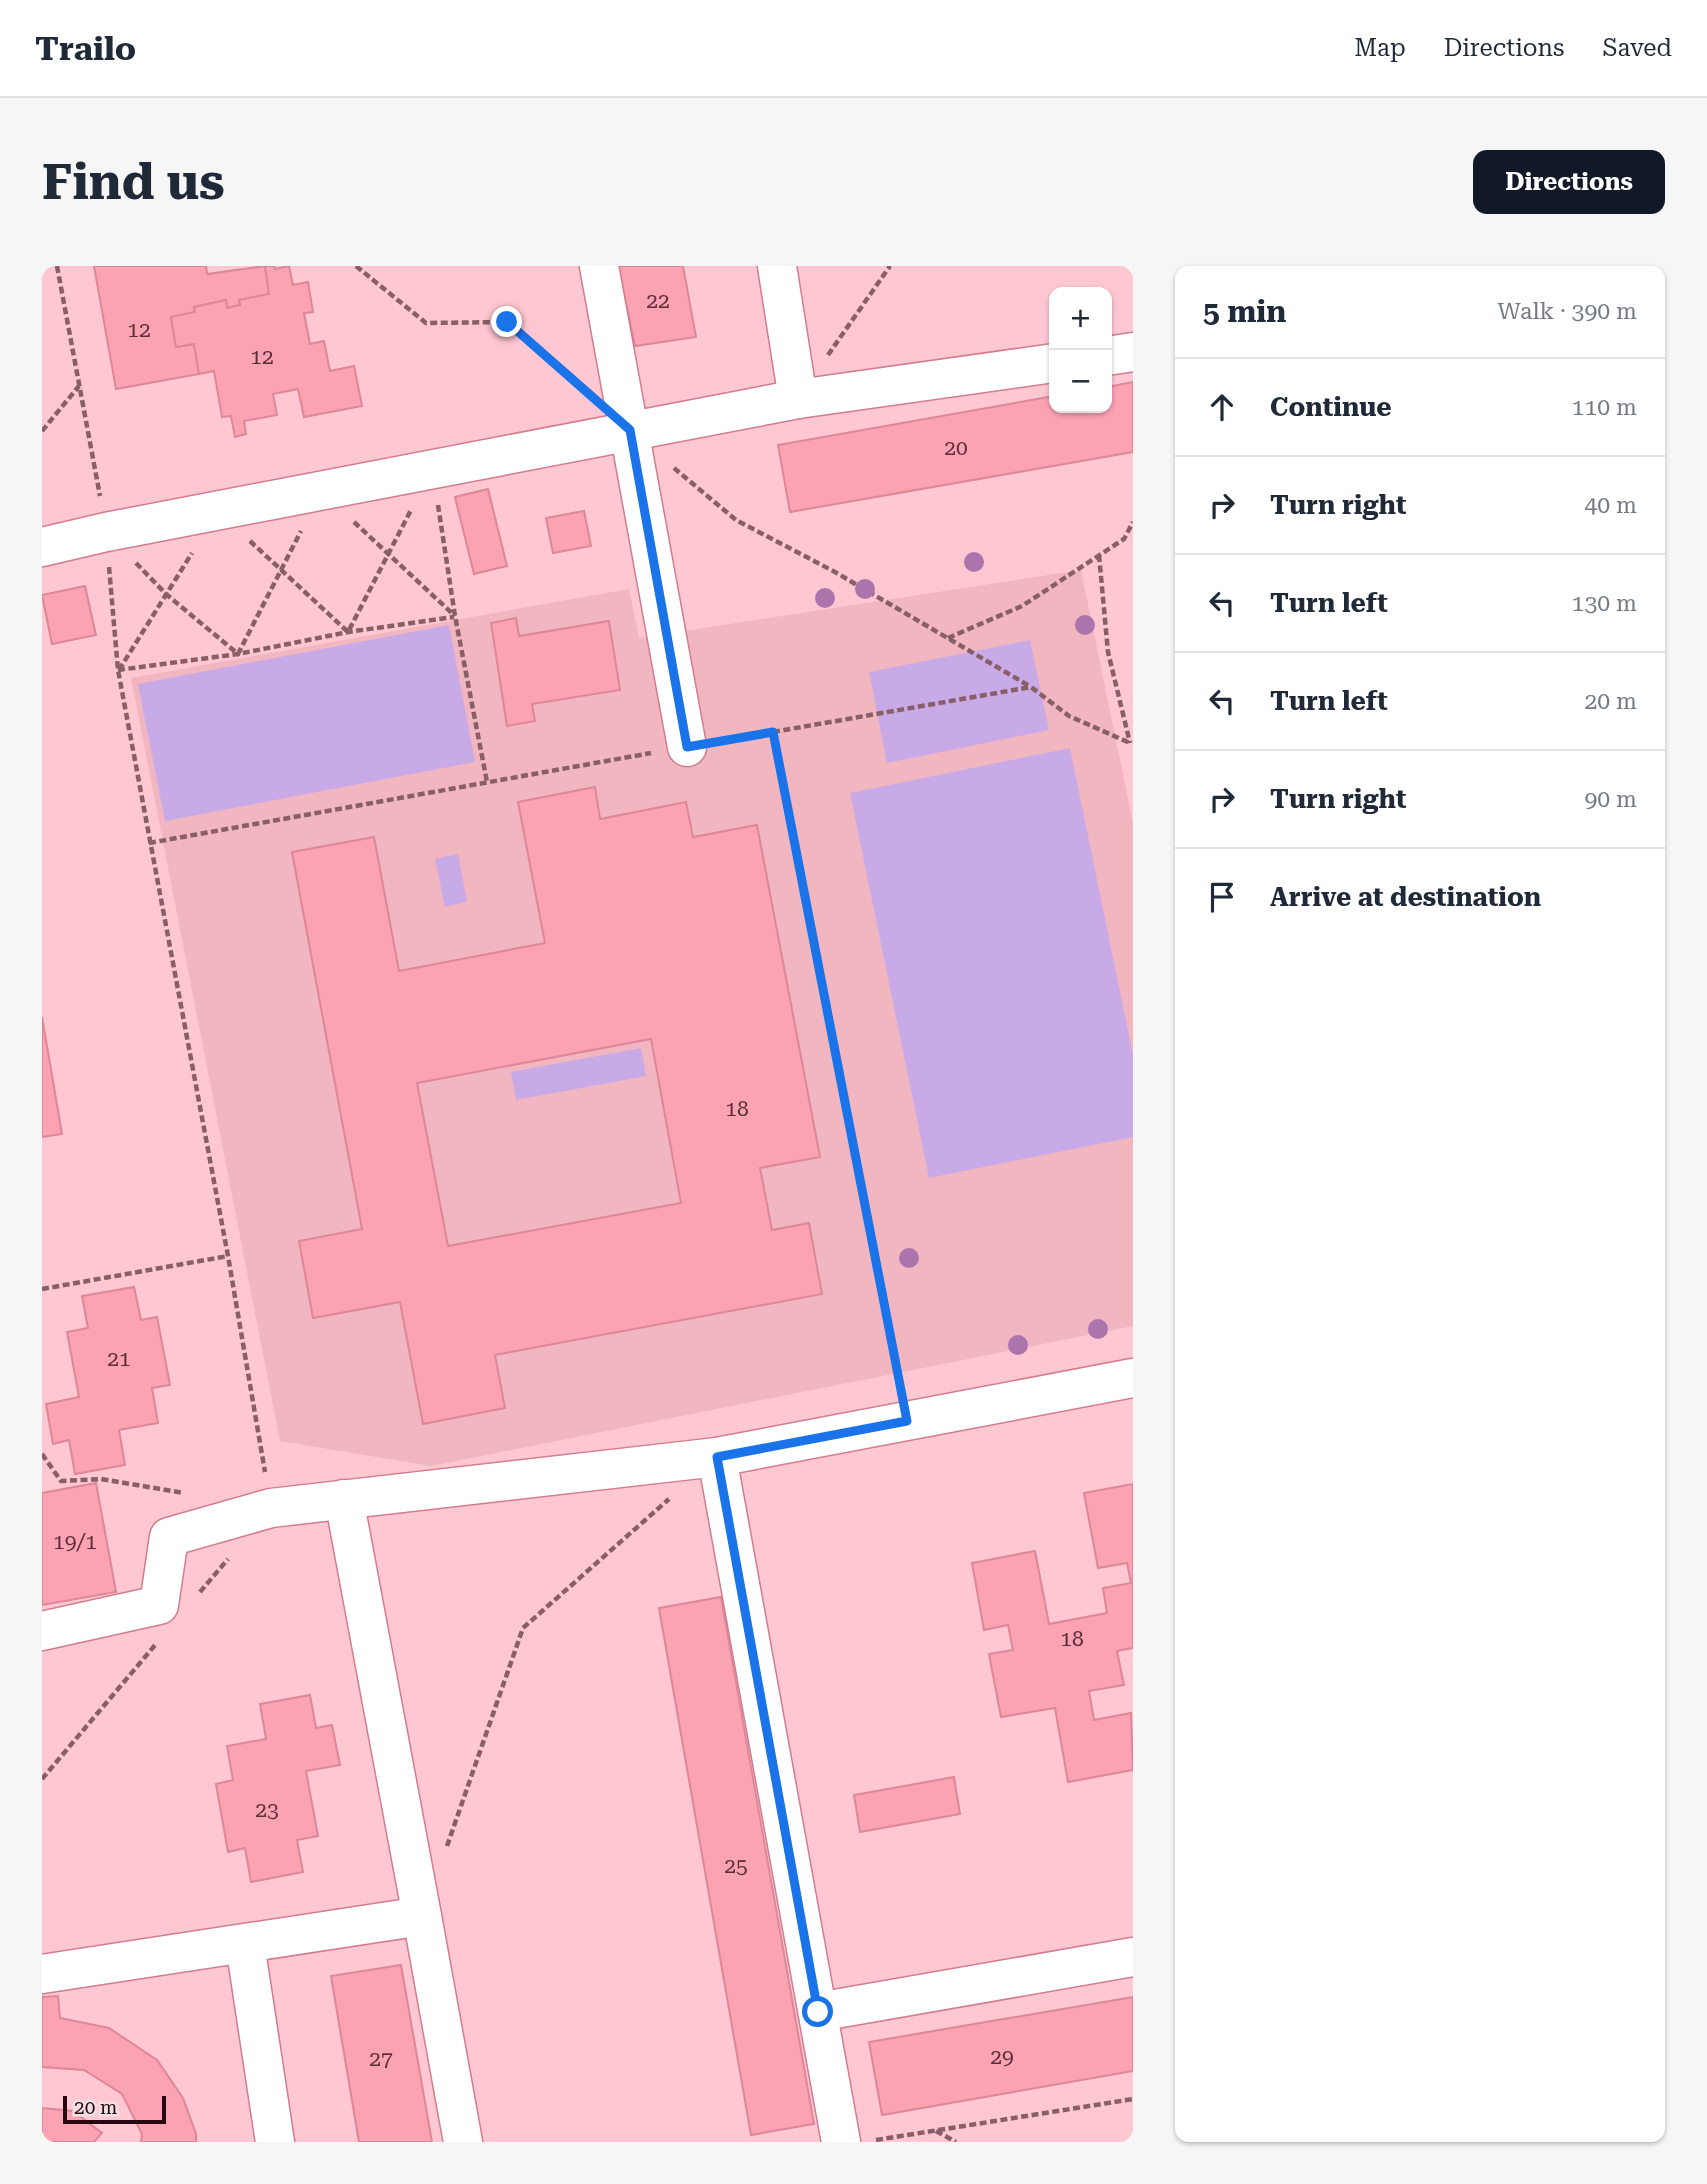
<!DOCTYPE html>
<html lang="en">
<head>
<meta charset="utf-8">
<style>
	:root { --surface:#fff; --page:#f6f6f7; --text:#1f2937; --muted:#747a83; --line:#e0e1e3; --accent:#111827 }
	body { margin:0; font-family:"Roboto Serif",serif; background:var(--page); color:var(--text) }
	.controls { position:absolute; right:21px; top:21px; display:grid; overflow:hidden; border-radius:14px; box-shadow:0 2px 5px #0004 }
	.controls button { width:63px; height:63px; display:grid; place-items:center; padding:0; border:0; border-bottom:2px solid var(--line); background:var(--surface); color:var(--text); font:35px sans-serif }
	.scale { position:absolute; left:21px; bottom:18px; width:103px; box-sizing:border-box; padding-left:7px; border:4px solid #270710; border-top:0; font-size:19px; line-height:24px; white-space:nowrap; color:#270710; -webkit-text-stroke:5px #f3e0e3; paint-order:stroke }
	.stop { position:absolute; width:21px; height:21px; margin:-16px; border:5px solid #1a73e8; border-radius:50%; background:#fff }
	.stop.end { background:#1a73e8; border-color:#fff; box-shadow:0 2px 7px #0008 }
	.list { margin:0; padding:0; list-style:none }
	h2 { display:flex; justify-content:space-between; align-items:center; height:91px; margin:0; padding:0 28px; font-size:30px }
	h2 small { font-size:23px; font-weight:400; color:var(--muted) }
	.list li { display:grid; grid-template-columns:46px 1fr auto; gap:21px; align-items:center; box-sizing:border-box; height:98px; padding:0 28px; border-top:2px solid var(--line) }
	.list b { display:block; font-size:26px; white-space:nowrap }
	.list em { font-size:23px; font-style:normal; color:var(--muted) }
	.icon { flex:none; width:38px; height:38px; fill:none; stroke:currentColor; stroke-width:2; stroke-linecap:round; stroke-linejoin:round }
	.map { position:relative; flex:none; width:1091px; height:1876px; overflow:hidden; border-radius:14px }
	header { display:flex; align-items:center; gap:42px; box-sizing:border-box; height:98px; padding:0 35px; background:var(--surface); border-bottom:2px solid var(--line) }
	header strong { font-size:33px }
	nav { display:flex; gap:38px; margin-inline-start:auto; font-size:24px }
	.intro { display:flex; align-items:center; justify-content:space-between; box-sizing:border-box; height:168px; padding:0 42px }
	h1 { margin:0; font-size:49px }
	.button { padding:18px 32px; border-radius:14px; background:var(--accent); color:#fff; font-size:24px; font-weight:700 }
	main { display:flex; gap:42px; padding:0 42px }
	aside { flex:1; background:var(--surface); border-radius:14px; box-shadow:0 2px 5px #0004 }
	.map>svg:first-child { display:block }
	.built { fill:#f2b6c0 }
	.green { fill:#c8aae7 }
	.building { fill:#fba2b3; stroke:#dd8798; stroke-width:2; fill-rule:evenodd }
	.lines { fill:none; stroke-linecap:round; stroke-linejoin:round }
	.minor-casing { stroke:#d27c8e; stroke-width:41 }
	.path { stroke:#885e67; stroke-width:4.5; stroke-dasharray:7 3.5; stroke-linecap:butt }
	.minor { stroke:#fff; stroke-width:38 }
	.tree { fill:#ab74ad }
	.route { stroke:#1a73e8; stroke-width:9 }
	.labels { text-anchor:middle; stroke-width:6; stroke-linejoin:round; paint-order:stroke }
	.number-label { font-size:21px; fill:#5c2e39 }
</style>
</head>
<body>
<header>
<strong>Trailo</strong>
<nav><a>Map</a><a>Directions</a><a>Saved</a></nav>
</header>
<div class="intro"><h1>Find us</h1><a class="button">Directions</a></div>
<main>
<div class="map">
<svg width="1091" height="1876" viewBox="0 0 1091 1876">
	<rect width="100%" height="100%" fill="#ffc7d1"/>
	<path class="built" d="M1039,304L1091,557V1060L389,1200L238,1175L89,412L587,323L597,372Z"/>
	<g class="green">
		<path d="M407,359L433,496L123,555L96,418Z"/>
		<path d="M988,374L1007,464L845,497L827,406Z"/>
		<path d="M1028,482L1091,789V871L887,912L808,527Z"/>
		<path d="M416,588L425,636L403,641L393,593Z"/>
		<path d="M599,782L604,810L474,834L469,806Z"/>
	</g>
	<g class="building">
		<path d="M52,0H164L165,8L223,0L227,28L197,34L198,39L185,42L184,34L152,41L153,46L129,51L134,81L152,78L157,108L74,123Z"/>
		<path d="M223,0H232L233,3L247,0L251,19L266,16L271,46L262,47L268,78L282,75L288,105L312,100L320,140L262,151L256,123L231,128L235,149L202,155L204,168L193,171L189,150L180,151L172,105L157,108L152,78L134,81L129,51L153,46L152,41L184,34L185,42L198,39L197,34L227,28Z"/>
		<path d="M576,0H641L654,71L593,80Z"/>
		<path d="M1091,116V186L748,246L736,179L1012,130V142H1065V121Z"/>
		<path d="M446,223L465,300L432,308L413,231Z"/>
		<path d="M542,245L549,280L511,287L504,252Z"/>
		<path d="M43,320L54,369L10,378L0,329Z"/>
		<path d="M474,352L477,370L567,355L578,424L490,438L493,455L465,460L449,357Z"/>
		<path d="M553,521L558,553L644,536L651,571L715,559L778,891L718,902L730,964L767,957L780,1028L453,1089L463,1142L381,1158L358,1036L271,1052L257,975L320,963L250,586L332,571L357,705L503,677L476,536ZM609,773L639,937L406,980L375,817Z"/>
		<path d="M0,751L20,868L0,871Z"/>
		<path d="M92,1021L99,1054L115,1051L128,1119L110,1122L116,1157L77,1164L83,1199L33,1208L27,1174L11,1178L4,1138L37,1131L25,1066L46,1062L40,1030Z"/>
		<path d="M54,1217L74,1326L0,1339V1227Z"/>
		<path d="M1091,1218V1382L1075,1385L1082,1419L1047,1425L1052,1454L1089,1447L1091,1504L1026,1516L1013,1442L959,1451L947,1388L971,1384L966,1359L942,1364L930,1297L993,1285L1007,1358L1065,1347L1061,1322L1089,1317L1085,1297L1056,1302L1042,1227Z"/>
		<path d="M679,1331L772,1858L709,1869L617,1342Z"/>
		<path d="M268,1429L274,1462L290,1459L298,1499L264,1505L276,1570L255,1574L261,1606L209,1616L203,1582L186,1586L174,1518L191,1514L185,1480L224,1473L218,1438Z"/>
		<path d="M912,1511L918,1548L818,1566L812,1529Z"/>
		<path d="M359,1699L390,1876H317L289,1710Z"/>
		<path d="M16,1730L18,1752L67,1762L115,1794L141,1832L154,1868V1876H99L100,1868L80,1828L42,1804L0,1801V1731Z"/>
		<path d="M1091,1731V1805L840,1849L827,1776Z"/>
		<path d="M0,1842L31,1845L60,1867L52,1876H0Z"/>
	</g>
	<g class="lines">
		<g class="minor-casing">
			<g id="minor">
				<path d="M557,0L645,481"/>
				<path d="M735,0L756,133"/>
				<path d="M1065,90L1091,86"/>
				<path d="M0,281L64,266L756,133L1012,97"/>
				<path d="M675,1191L799,1876"/>
				<path d="M302,1233L380,1650"/>
				<path d="M0,1365L117,1339L127,1271L229,1242L675,1191L1091,1112"/>
				<path d="M203,1678L233,1876"/>
				<path d="M0,1708L380,1650L421,1876"/>
				<path d="M776,1746L1091,1691"/>
			</g>
		</g>
		<g class="path">
			<path d="M15,0L58,230"/>
			<path d="M314,0L384,57L465,56L540,123"/>
			<path d="M786,89L848,0"/>
			<path d="M0,165L37,120"/>
			<path d="M632,202L694,254L793,306L989,421"/>
			<path d="M396,239L413,350L445,516"/>
			<path d="M312,256L413,350"/>
			<path d="M208,275L306,366L369,244"/>
			<path d="M1057,289L1066,386L1088,477"/>
			<path d="M94,297L124,328L196,388L259,265"/>
			<path d="M67,301L76,404L186,990L223,1206"/>
			<path d="M906,372L980,340L1082,273L1091,256"/>
			<path d="M76,404L196,388L306,366L412,351"/>
			<path d="M77,404L150,287"/>
			<path d="M731,466L989,421L1027,450L1088,477"/>
			<path d="M680,475L731,466L859,1121"/>
			<path d="M107,577L609,487"/>
			<path d="M0,1023L186,990"/>
			<path d="M0,1188L19,1215L59,1213L142,1227"/>
			<path d="M158,1326L186,1293"/>
			<path d="M0,1513L114,1378"/>
			<path d="M405,1580L481,1362L627,1233"/>
			<path d="M894,1865L914,1876"/>
			<path d="M834,1874L1091,1833"/>
		</g>
		<use href="#minor" class="minor"/>
	</g>
	<g class="tree">
		<circle cx="932" cy="296" r="10"/>
		<circle cx="823" cy="323" r="10"/>
		<circle cx="783" cy="332" r="10"/>
		<circle cx="1043" cy="359" r="10"/>
		<circle cx="867" cy="992" r="10"/>
		<circle cx="1056" cy="1063" r="10"/>
		<circle cx="976" cy="1079" r="10"/>
	</g>
	<g class="lines">
		<path class="route" d="M465,56L588,164L645,481L731,466L865,1155L675,1191L776,1746"/>
	</g>
	<g class="labels">
		<g class="number-label">
			<text x="616" y="42">22</text>
			<text x="97" y="71">12</text>
			<text x="220" y="98">12</text>
			<text x="914" y="189">20</text>
			<text x="695" y="850">18</text>
			<text x="77" y="1100">21</text>
			<text x="33" y="1283">19/1</text>
			<text x="1030" y="1380">18</text>
			<text x="225" y="1551">23</text>
			<text x="694" y="1607">25</text>
			<text x="960" y="1798">29</text>
			<text x="339" y="1800">27</text>
		</g>
	</g>
</svg>
<div class="controls">
<button>+</button>
<button>−</button>
</div>
<div class="scale">20 m</div>
<div class="stop" style="left:776px;top:1746px"></div>
<div class="stop end" style="left:465px;top:56px"></div>
</div>
<aside>
<h2>5 min<small>Walk · 390 m</small></h2>
<ul class="list">
<li><svg class="icon" aria-label="ahead" viewBox="0 0 24 24"><path d="M12 20V5M6 11l6-6 6 6"/></svg><div><b>Continue</b></div><em>110 m</em></li>
<li><svg class="icon" aria-label="right" viewBox="0 0 24 24"><path d="M7 20v-9h11M14 6l5 5-5 5"/></svg><div><b>Turn right</b></div><em>40 m</em></li>
<li><svg class="icon" aria-label="left" viewBox="0 0 24 24"><path d="M17 20v-9H6M10 6l-5 5 5 5"/></svg><div><b>Turn left</b></div><em>130 m</em></li>
<li><svg class="icon" aria-label="left" viewBox="0 0 24 24"><path d="M17 20v-9H6M10 6l-5 5 5 5"/></svg><div><b>Turn left</b></div><em>20 m</em></li>
<li><svg class="icon" aria-label="right" viewBox="0 0 24 24"><path d="M7 20v-9h11M14 6l5 5-5 5"/></svg><div><b>Turn right</b></div><em>90 m</em></li>
<li><svg class="icon" aria-label="arrive" viewBox="0 0 24 24"><path d="M6 21V4h12l-3 4 3 4H6"/></svg><div><b>Arrive at destination</b></div></li>
</ul>
</aside>
</main>
</body>
</html>
